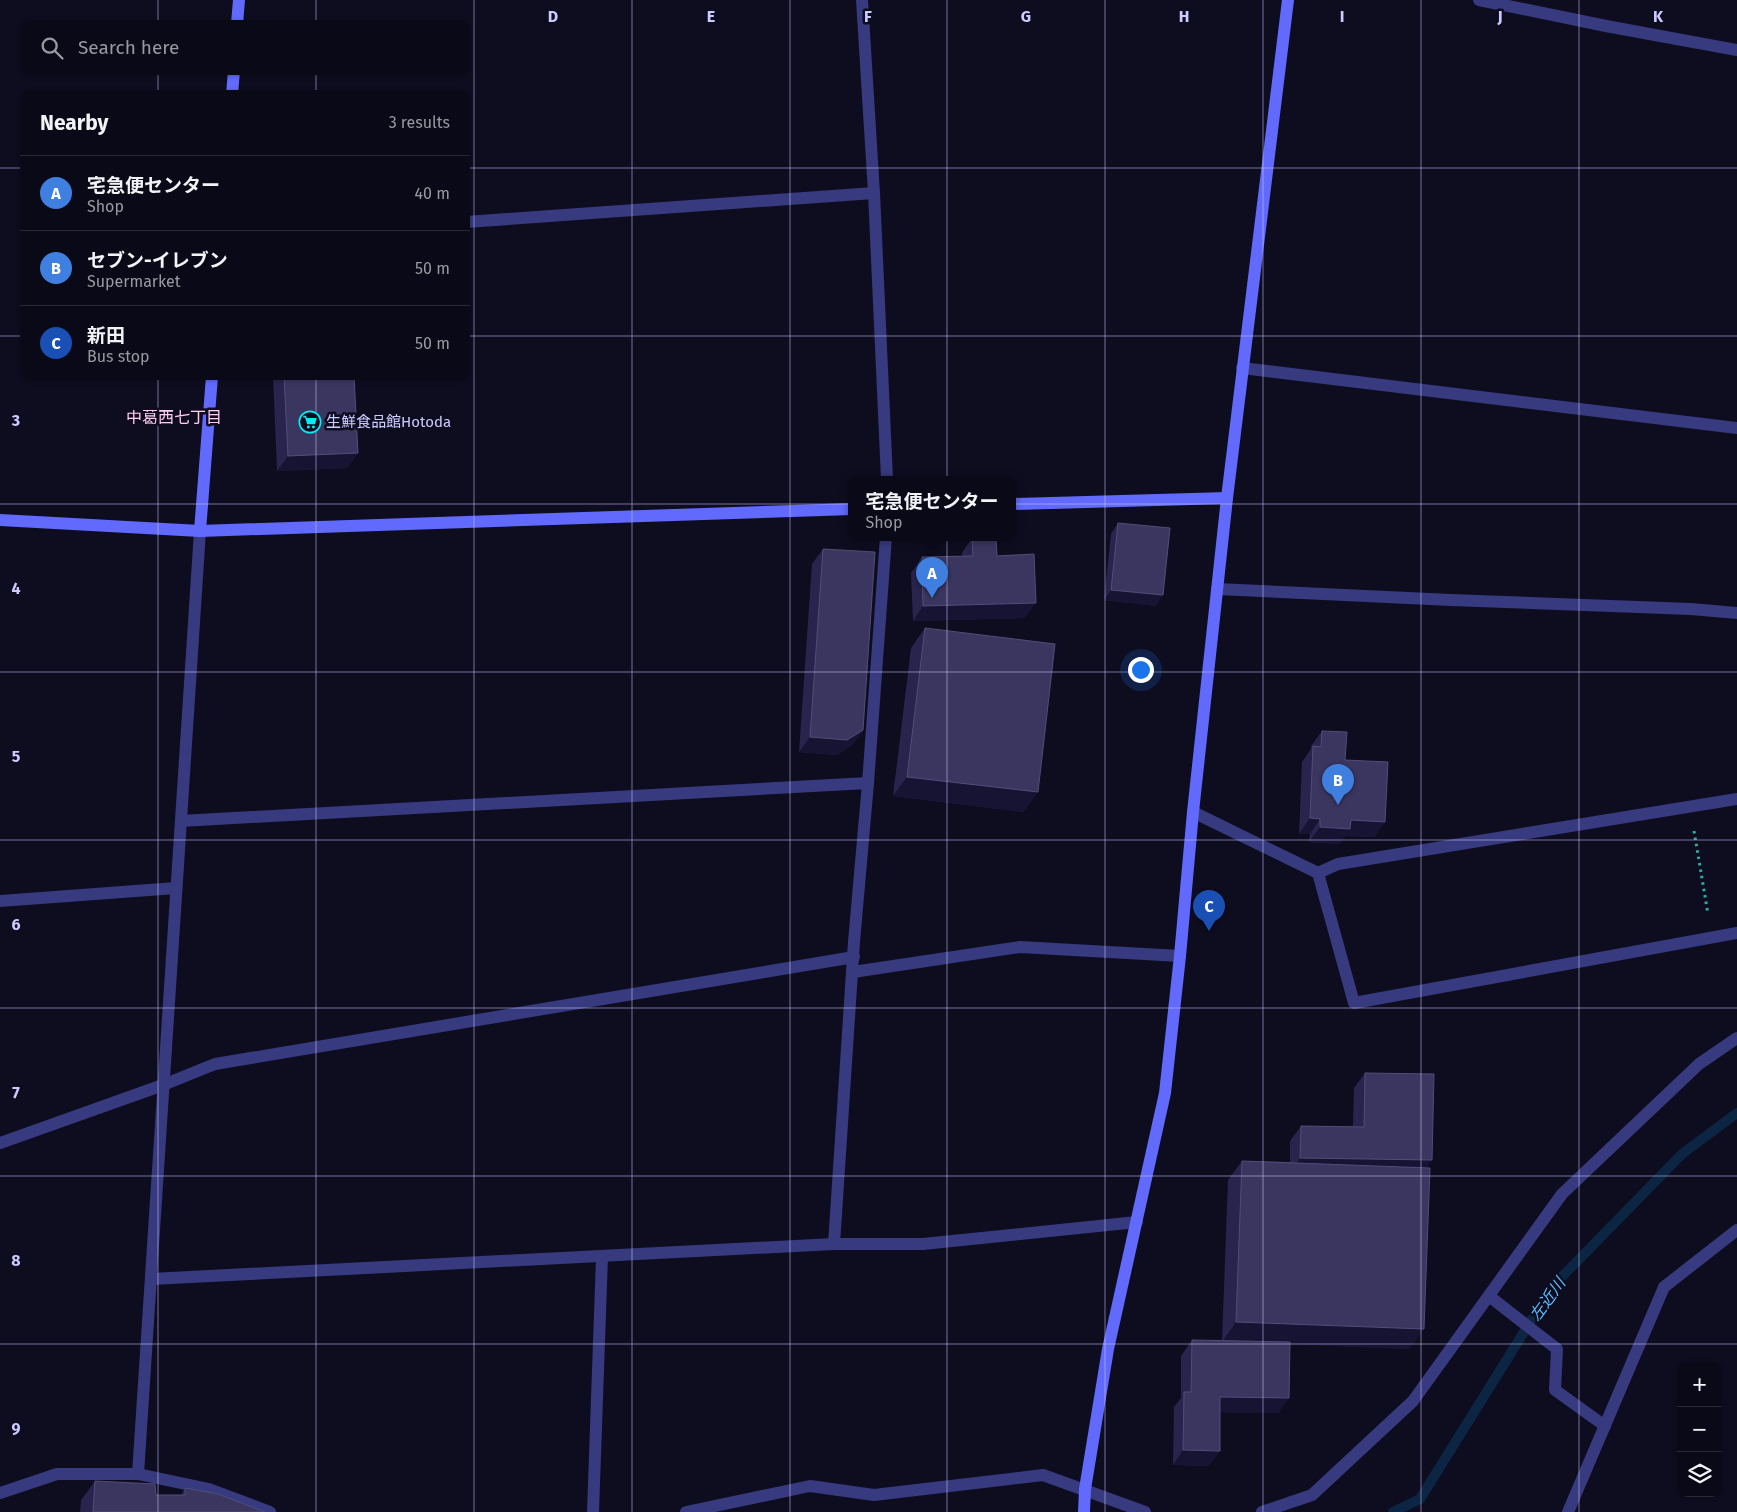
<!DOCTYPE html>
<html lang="en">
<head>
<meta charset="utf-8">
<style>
	:root { --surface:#0a0917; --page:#181724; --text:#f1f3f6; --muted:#999aa1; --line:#2a2a36; --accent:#01edf4 }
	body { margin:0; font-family:"Fira Sans","Noto Sans JP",sans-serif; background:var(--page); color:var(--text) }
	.controls { position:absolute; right:15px; bottom:15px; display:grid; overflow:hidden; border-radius:10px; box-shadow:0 1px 4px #0004 }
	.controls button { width:45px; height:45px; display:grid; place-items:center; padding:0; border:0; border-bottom:1px solid var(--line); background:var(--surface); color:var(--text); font:25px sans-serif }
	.you { position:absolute; left:1140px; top:669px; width:18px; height:18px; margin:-12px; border:4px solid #fff; border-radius:50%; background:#1a73e8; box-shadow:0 0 0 8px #1a73e833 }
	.badge { display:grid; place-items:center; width:32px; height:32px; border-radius:50%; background:var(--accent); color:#fff; font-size:16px; font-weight:700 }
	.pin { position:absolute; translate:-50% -41px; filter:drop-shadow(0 1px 2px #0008) }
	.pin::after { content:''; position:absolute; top:26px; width:18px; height:15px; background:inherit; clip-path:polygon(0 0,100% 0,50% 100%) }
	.popup { position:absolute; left:848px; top:476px; width:168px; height:65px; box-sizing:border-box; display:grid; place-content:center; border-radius:10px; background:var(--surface); filter:drop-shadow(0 1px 4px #0005); font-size:16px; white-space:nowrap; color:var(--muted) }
	.popup b { font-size:19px; color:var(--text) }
	.popup::after { content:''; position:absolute; left:50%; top:100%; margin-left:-10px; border:10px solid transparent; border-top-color:var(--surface) }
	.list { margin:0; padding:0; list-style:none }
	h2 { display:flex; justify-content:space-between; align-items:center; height:65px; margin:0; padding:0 20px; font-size:21px }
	h2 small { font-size:16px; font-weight:400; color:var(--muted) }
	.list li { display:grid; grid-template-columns:32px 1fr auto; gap:15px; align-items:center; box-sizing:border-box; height:75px; padding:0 20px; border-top:1px solid var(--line) }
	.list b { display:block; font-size:19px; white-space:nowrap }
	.list p { margin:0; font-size:16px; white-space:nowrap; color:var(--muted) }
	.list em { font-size:16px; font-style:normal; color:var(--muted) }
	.icon { flex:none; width:28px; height:28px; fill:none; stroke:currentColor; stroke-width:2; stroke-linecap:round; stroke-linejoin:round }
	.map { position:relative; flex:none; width:1737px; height:1512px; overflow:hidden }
	.search { position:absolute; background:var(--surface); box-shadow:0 1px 4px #0004; left:20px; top:20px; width:450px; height:55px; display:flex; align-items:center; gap:12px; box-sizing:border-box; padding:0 18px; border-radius:10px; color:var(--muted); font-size:19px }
	.panel { position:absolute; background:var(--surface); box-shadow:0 1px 4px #0004; left:20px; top:90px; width:450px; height:290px; border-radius:10px }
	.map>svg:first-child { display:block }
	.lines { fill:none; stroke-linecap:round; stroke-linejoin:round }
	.stream { stroke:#0c2543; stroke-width:10 }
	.path { stroke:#2eaf9e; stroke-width:3; stroke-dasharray:2.5 4; stroke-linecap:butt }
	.lane { stroke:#373a7e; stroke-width:12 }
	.street { stroke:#373a7e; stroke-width:12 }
	.secondary { stroke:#626afe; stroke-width:12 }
	.wall { fill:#29244d }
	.shaded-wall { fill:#171333 }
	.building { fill:#3b3660; stroke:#524d79 }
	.grid { fill:none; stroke:#cccaff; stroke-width:1; stroke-opacity:0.55 }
	.labels { text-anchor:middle; stroke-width:5; stroke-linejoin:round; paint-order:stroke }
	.poi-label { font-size:15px; fill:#cccaff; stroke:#0e0c1f; text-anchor:start }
	.neighbourhood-label { font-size:16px; fill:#ffccf0; stroke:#0e0c1f }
	.water-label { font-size:16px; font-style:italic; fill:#59befe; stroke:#0e0c1f }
	.grid-label { font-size:16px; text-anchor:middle; font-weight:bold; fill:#cccaff; stroke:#0e0c1f; stroke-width:5; stroke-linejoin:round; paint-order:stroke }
</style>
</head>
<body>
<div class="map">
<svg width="1737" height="1512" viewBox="0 0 1737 1512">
	<rect width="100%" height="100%" fill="#0e0c1f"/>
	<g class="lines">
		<path class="stream" d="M1393,1512L1420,1499L1552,1287L1682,1154L1737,1113"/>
		<path class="path" d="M1694,831L1708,914"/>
		<g class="lane">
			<path d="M1242,368L1737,428"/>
			<path d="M1217,589L1451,600L1691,609L1737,613"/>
			<path d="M1193,812L1318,873L1354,1003L1737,933"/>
			<path d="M1318,873L1338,864L1737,799"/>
			<path d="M1489,1296L1557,1349L1555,1390L1605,1426"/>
		</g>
		<g class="street">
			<path d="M862,0L874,193L887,479"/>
			<path d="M1479,0L1606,26L1737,50"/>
			<path d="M466,222L874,193"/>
			<path d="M181,821L868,783"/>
			<path d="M0,901L176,888"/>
			<path d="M853,972L1020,947L1180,956"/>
			<path d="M0,1143L163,1085L215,1064L854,957"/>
			<path d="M834,1244L854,942L868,783L886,537"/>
			<path d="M151,1279L834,1244H923L1137,1222"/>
			<path d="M138,1474L200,531"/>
			<path d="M0,1493L57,1474H138L209,1489L270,1512"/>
			<path d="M593,1512L602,1257"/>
			<path d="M686,1512L810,1486L874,1495L1043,1475L1145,1512"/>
			<path d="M1262,1512L1312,1495L1413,1401L1562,1194L1699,1064L1737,1038"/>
			<path d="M1568,1512L1664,1287L1737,1230"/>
		</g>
		<g class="secondary">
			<path d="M237,24L239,0"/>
			<path d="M232,94L234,71"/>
			<path d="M1012,504L1227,498"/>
			<path d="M0,520L200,531L852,509"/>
			<path d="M200,531L212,376"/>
			<path d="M1084,1512L1085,1489L1108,1349L1165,1093L1180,956L1193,812L1227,498L1288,0"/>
		</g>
	</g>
	<g class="wall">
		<path d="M273,376H354L358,453L347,468L277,471Z"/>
		<path d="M1118,523L1156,606L1104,600L1111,534Z"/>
		<path d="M972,538L997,556L1025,618L913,621L911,573L922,557L962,556V553Z"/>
		<path d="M823,549L863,730L852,745L837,755L799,752L812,564Z"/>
		<path d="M925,628L1024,812L893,796L911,648Z"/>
		<path d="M1322,731L1345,760L1375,837L1345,836L1339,844L1309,842L1310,834H1299L1302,762L1311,749V746Z"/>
		<path d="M1365,1073L1426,1168L1410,1349L1290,1344L1279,1413L1220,1412L1209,1466L1173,1465L1174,1407L1181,1398V1356L1192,1340L1222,1341L1228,1180L1242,1161L1290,1162V1141L1301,1126L1353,1127L1354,1088Z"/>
		<path d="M95,1481L156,1495H181L185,1488L265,1512H80L81,1500Z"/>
	</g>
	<g class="shaded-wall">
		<path d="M358,453L347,468L277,471L288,456Z"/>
		<path d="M1111,590L1163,595L1156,606L1104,600Z"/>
		<path d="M1036,603L1025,618L913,621L923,606Z"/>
		<path d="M863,730L852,745L837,755L799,752L810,737Z"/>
		<path d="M907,777L1038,792L1024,812L893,796Z"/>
		<path d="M1310,818L1320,819L1310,834H1299Z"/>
		<path d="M1351,820L1385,822L1375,837L1345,836L1339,844L1309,842L1320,827Z"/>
		<path d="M1300,1158L1432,1160L1421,1175L1290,1173Z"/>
		<path d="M1236,1322L1424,1329L1410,1349L1222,1342Z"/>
		<path d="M1220,1397L1289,1398L1279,1413L1210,1412Z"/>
		<path d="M1183,1450L1220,1451L1209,1466L1173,1465Z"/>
	</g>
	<g class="building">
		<path d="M284,376H354L358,453L288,456Z"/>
		<path d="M1118,523L1170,528L1163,595L1111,590Z"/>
		<path d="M996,537L997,556L1034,554L1036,603L923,606L922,557L973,556L972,538Z"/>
		<path d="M823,549L875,552L863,730L847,740L810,737Z"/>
		<path d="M925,628L1055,644L1038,792L907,777Z"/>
		<path d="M1322,731L1347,732L1345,760L1388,762L1385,822L1351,820L1350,829L1320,827V819L1310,818L1313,746L1321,747Z"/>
		<path d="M1365,1073L1434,1074L1432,1160L1300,1158L1301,1126L1364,1127Z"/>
		<path d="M1242,1161L1430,1168L1424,1329L1236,1322Z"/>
		<path d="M1192,1340L1290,1342L1289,1398L1220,1397V1451L1183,1450L1184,1392H1191Z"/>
		<path d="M95,1481L155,1484L156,1495H185V1488L218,1494L265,1512H93Z"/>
	</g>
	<path class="grid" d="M158,0V24M316,0V24M474,0V1512M632,0V1512M790,0V1512M947,0V1512M1105,0V1512M1263,0V1512M1421,0V1512M1579,0V1512M158,71V94M316,71V94M0,168H24M466,168H1737M0,336H24M466,336H1737M158,376V1512M316,376V1512M0,504H1737M0,672H1737M0,840H1737M0,1008H1737M0,1176H1737M0,1344H1737"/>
	<defs>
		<g id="supermarket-ring" transform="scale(1.125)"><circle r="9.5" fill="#0e0c1f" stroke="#01edf4" stroke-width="1.5"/><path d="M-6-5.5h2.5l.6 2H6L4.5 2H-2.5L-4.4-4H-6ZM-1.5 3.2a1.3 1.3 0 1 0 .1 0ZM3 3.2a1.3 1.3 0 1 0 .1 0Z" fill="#01edf4"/></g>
	</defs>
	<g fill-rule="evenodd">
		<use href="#supermarket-ring" x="310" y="422"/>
	</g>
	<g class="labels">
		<g class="poi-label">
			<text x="326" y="427">生鮮食品館Hotoda</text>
		</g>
		<g class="neighbourhood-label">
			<text x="174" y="423">中葛西七丁目</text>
		</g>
		<g class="water-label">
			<text transform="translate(1547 1299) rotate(-54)" y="6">左近川</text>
		</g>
	</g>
	<g class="grid-label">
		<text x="553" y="22">D</text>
		<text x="711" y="22">E</text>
		<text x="868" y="22">F</text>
		<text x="1026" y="22">G</text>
		<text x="1184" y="22">H</text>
		<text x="1342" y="22">I</text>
		<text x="1500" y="22">J</text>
		<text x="1658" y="22">K</text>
		<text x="16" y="426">3</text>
		<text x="16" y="594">4</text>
		<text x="16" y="762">5</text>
		<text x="16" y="930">6</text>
		<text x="16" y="1098">7</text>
		<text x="16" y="1266">8</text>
		<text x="16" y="1434">9</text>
	</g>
</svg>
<div class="controls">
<button>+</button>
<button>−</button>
<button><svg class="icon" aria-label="layers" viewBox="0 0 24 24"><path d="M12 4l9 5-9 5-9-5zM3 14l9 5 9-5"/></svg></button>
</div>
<div class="you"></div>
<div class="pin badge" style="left:932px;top:598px;background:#3f7fe0">A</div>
<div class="popup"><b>宅急便センター</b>Shop</div>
<div class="pin badge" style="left:1338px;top:805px;background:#3f7fe0">B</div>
<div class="pin badge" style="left:1209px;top:931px;background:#1a4fb4">C</div>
<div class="search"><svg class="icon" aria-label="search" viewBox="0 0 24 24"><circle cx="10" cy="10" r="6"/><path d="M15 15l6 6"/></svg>Search here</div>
<section class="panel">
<h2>Nearby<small>3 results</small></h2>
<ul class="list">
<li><span class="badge" style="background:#3f7fe0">A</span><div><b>宅急便センター</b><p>Shop</p></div><em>40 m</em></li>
<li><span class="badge" style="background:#3f7fe0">B</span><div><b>セブン-イレブン</b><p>Supermarket</p></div><em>50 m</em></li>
<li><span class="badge" style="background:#1a4fb4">C</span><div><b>新田</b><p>Bus stop</p></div><em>50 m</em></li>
</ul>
</section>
</div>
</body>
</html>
